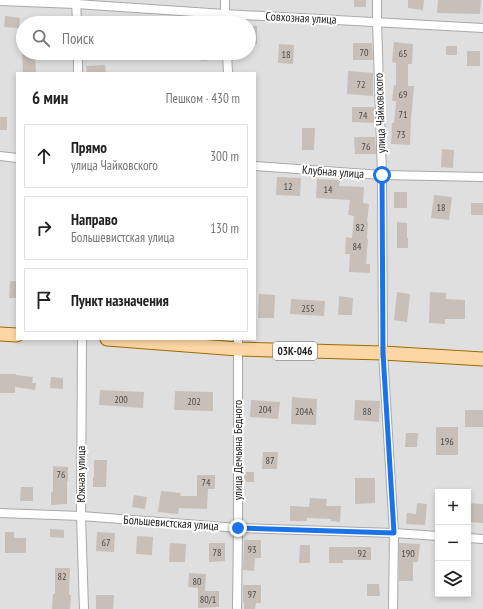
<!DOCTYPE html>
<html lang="ru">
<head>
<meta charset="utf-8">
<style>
	:root { --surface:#fff; --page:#f6f6f6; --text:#222; --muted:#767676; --line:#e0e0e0 }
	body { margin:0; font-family:"PT Sans Narrow",sans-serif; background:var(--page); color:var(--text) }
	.controls { position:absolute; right:12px; bottom:12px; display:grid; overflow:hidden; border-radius:0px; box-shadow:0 2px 6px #0003 }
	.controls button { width:36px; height:36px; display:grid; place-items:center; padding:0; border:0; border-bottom:1px solid var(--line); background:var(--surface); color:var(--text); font:20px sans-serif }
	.stop { position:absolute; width:12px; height:12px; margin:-9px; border:3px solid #1a73e8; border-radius:50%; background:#fff }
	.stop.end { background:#1a73e8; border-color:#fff; box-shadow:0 1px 4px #0008 }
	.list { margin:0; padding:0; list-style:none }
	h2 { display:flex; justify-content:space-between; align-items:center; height:52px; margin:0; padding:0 16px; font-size:17px }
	h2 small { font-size:13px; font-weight:400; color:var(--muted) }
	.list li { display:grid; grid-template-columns:26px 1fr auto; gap:12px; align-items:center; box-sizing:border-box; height:64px; margin:0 8px 8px; padding:0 8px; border:1px solid var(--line); border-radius:0px }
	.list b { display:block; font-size:15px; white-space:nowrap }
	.list p { margin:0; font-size:13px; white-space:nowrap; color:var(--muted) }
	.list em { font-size:13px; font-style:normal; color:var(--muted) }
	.icon { flex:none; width:22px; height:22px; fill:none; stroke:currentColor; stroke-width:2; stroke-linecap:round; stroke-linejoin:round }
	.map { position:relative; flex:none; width:483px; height:609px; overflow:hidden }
	.search { position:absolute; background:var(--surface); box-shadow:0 2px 6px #0003; left:16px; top:16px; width:240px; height:44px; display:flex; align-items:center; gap:10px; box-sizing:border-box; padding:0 14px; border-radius:22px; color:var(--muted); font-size:15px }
	.panel { position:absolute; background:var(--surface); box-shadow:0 2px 6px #0003; left:16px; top:72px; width:240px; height:268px; border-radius:0px }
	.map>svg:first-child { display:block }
	.residential { fill:#e0dfdf; fill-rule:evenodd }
	.building { fill:#c7bfb8 }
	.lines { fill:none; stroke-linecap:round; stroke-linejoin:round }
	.street-casing { stroke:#a9a9a9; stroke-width:10 }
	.primary-casing { stroke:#a06b00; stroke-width:15 }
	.street { stroke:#fff; stroke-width:8 }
	.primary { stroke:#fcd6a4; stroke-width:13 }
	.route { stroke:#1a73e8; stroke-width:5 }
	.labels { text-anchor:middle; stroke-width:4; stroke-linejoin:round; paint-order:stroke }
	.number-label { font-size:10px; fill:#4b4948 }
	.shield { fill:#fff; stroke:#646464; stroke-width:1 }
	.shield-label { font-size:11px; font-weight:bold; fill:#222 }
	.street-label { font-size:12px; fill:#222; stroke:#fff }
</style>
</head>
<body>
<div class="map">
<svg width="483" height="609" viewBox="0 0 483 609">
	<rect width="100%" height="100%" fill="#f2efe9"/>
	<path class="residential" d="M0,0H483V609H0ZM23,23H249V53H23ZM17,73H255V339H17ZM438,492H468V594H438Z"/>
	<g class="building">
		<rect x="354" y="0" width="12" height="7"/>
		<path d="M408,0H424L423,10L408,8Z"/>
		<path d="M438,0H481L480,14L437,13Z"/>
		<path d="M5,16L20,18L19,28L4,27Z"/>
		<path d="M41,16H64V23H40Z"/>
		<rect x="249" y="26" width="8" height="18"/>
		<path d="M394,42L413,44L412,64H408V86H414L411,120L410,145L391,144L392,123H394L396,101H392L394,85H396V63L392,62Z"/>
		<path d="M353,43H372L373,60H353Z"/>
		<path d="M279,44L294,45L293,64L278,63Z"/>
		<rect x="446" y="46" width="11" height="9"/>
		<rect x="467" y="51" width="13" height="15"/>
		<path d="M22,53H35L36,73H23Z"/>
		<path d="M201,53H212V60L201,61Z"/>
		<path d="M105,65L106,73H87L86,66Z"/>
		<path d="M348,71L373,73V96L347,94Z"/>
		<path d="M352,107H374V123L352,122Z"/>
		<rect x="0" y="117" width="7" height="13"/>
		<path d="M302,128H315L314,150H302Z"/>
		<path d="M354,137H375L376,154H355Z"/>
		<path d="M442,149L454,150L453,168L441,167Z"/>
		<path d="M277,177L301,178L300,196L276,195Z"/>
		<path d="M317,179L340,180L339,186L364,187L363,203L369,204L367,222H368L367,239H368L366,264H370V273L349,272L350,254H345L346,237L352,238L354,216L348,215L350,200L316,198Z"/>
		<rect x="394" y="192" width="13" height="16"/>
		<path d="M434,195L452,197L449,220L431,218Z"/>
		<rect x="471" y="203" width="12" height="12"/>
		<path d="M397,222L407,223V238H408V248H397Z"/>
		<path d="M10,281H17V298H9Z"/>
		<path d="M397,292L410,294L407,322L394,320Z"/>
		<path d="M430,292L446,293V299L465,300V319H445V324L429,323Z"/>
		<path d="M259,294L275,295L274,318H258Z"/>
		<path d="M339,296L353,298L352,315H338Z"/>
		<path d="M291,299L325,301L324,316L290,314Z"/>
		<path d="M0,374H16V375L33,377L32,383H36L35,390L15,387V393H0Z"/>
		<path d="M51,377L63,378V389L50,388Z"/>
		<path d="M100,390L144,392L143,408L99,405Z"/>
		<path d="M175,391L213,392V411L174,410Z"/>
		<path d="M292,397L317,399L316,425L291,424Z"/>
		<path d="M251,400L280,402L278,419L250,417Z"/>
		<path d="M355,400L380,401L379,422L354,420Z"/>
		<rect x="465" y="410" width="18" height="17"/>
		<rect x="436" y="427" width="22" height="28"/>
		<path d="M406,433H418L417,447H405Z"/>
		<path d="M263,452H278L277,469H262Z"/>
		<path d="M94,460H107L106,487H93V477H94Z"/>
		<path d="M53,466L68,467V481H67V504L51,505V492H53Z"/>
		<rect x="244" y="472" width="10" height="10"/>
		<path d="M197,475H215V489H208L207,509L179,508L178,514L158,512L161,491L181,493L180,496H197Z"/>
		<path d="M355,478H375V503L355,504Z"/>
		<path d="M21,487H33V501H20Z"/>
		<path d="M134,495L147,497L145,509L132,507Z"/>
		<path d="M310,498L327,499L326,506H341L340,522L331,521V519L307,518V521H290V506L309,507Z"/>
		<path d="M417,503L427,504L425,525L406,524L407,513L416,514Z"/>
		<path d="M468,503L483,504V523L468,522Z"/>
		<path d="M50,529L64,530V538L50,537Z"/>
		<path d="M5,532H14V538H26V553H5Z"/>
		<path d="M97,532L115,533L114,552L96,551Z"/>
		<path d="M137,536L153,537L152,555L136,554Z"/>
		<path d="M244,540H261V558H255L254,571L243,570Z"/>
		<path d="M170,543L186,544L185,562H169Z"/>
		<path d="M209,543H225V561L209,562Z"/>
		<path d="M399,543L420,544L418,562H413V581H399Z"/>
		<path d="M300,545H310V563H299Z"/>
		<path d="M329,547H371V560H343V563H329Z"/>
		<path d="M55,568H70L69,595H71L70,609H52L53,594H55Z"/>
		<path d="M189,573L206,574L205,591H219V607L198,608V588L188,587Z"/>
		<path d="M367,584H379L380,596H367Z"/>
		<path d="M243,585H261V603H256L255,609H244V603H243Z"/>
		<path d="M96,595H114L113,609H96Z"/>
	</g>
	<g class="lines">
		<g class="street-casing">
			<g id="street">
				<path d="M76,0L77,23"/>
				<path d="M225,0V23"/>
				<path d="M377,0V22L382,175L383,353L394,533L393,609"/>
				<path d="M0,1L76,4L225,14L483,28"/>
				<path d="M78,53V73"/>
				<path d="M227,53L228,73"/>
				<path d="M0,156L17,158"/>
				<path d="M255,166L382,175L483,177"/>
				<path d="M82,339L81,516L84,609"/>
				<path d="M0,513L81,516L238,528L394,533L438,536"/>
				<path d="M468,538L483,539"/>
				<path d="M237,609L238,528V339"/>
			</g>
		</g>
		<g class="primary-casing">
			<g id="primary">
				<path d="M0,334L17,335"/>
				<path d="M107,339L238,349L383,353L483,359"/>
			</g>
		</g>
		<use href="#street" class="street"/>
		<use href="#primary" class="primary"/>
	</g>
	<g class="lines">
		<path class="route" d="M238,528L394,533L383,353L382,175"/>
	</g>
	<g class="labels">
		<g class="number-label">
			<text x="364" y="56">70</text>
			<text x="403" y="57">65</text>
			<text x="286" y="58">18</text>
			<text x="361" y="88">72</text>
			<text x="403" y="98">69</text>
			<text x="403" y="118">71</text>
			<text x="363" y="119">74</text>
			<text x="401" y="138">73</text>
			<text x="366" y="150">76</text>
			<text x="288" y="190">12</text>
			<text x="328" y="193">14</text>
			<text x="441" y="211">18</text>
			<text x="360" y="231">82</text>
			<text x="357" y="250">84</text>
			<text x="308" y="312">255</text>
			<text x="121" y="403">200</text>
			<text x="194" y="405">202</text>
			<text x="265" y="413">204</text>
			<text x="304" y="415">204А</text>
			<text x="367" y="415">88</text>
			<text x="447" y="445">196</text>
			<text x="270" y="464">87</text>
			<text x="61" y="478">76</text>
			<text x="206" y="486">74</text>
			<text x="106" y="546">67</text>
			<text x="252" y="553">93</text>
			<text x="217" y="556">78</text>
			<text x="362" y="557">92</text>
			<text x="408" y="557">190</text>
			<text x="62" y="580">82</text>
			<text x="197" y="585">80</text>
			<text x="252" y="598">97</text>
			<text x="208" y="603">80/1</text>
		</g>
		<rect class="shield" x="273" y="342" width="44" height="18" rx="3"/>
		<g class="shield-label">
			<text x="295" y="355">03К-046</text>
		</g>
		<g class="street-label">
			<text transform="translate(301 18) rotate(3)" y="4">Совхозная улица</text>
			<text transform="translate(380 113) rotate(-92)" y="4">улица Чайковского</text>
			<text transform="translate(333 172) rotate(4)" y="4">Клубная улица</text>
			<text transform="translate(238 450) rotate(-90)" y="4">улица Демьяна Бедного</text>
			<text transform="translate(81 474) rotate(-90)" y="4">Южная улица</text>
			<text transform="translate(171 523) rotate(4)" y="4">Большевистская улица</text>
		</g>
	</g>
</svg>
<div class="controls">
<button>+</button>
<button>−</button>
<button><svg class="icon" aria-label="layers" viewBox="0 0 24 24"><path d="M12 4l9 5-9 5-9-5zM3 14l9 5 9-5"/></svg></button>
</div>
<div class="stop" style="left:382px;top:175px"></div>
<div class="stop end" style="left:238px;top:528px"></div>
<div class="search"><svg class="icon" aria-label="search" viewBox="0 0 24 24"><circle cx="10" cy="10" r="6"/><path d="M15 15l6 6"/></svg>Поиск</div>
<section class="panel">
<h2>6 мин<small>Пешком · 430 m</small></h2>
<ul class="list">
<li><svg class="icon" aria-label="ahead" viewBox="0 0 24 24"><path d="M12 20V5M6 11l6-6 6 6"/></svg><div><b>Прямо</b><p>улица Чайковского</p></div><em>300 m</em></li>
<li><svg class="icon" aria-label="right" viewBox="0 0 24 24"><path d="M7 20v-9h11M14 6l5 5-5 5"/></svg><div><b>Направо</b><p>Большевистская улица</p></div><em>130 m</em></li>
<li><svg class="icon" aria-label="arrive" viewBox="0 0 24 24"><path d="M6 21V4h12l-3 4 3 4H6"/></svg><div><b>Пункт назначения</b></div></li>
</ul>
</section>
</div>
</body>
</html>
